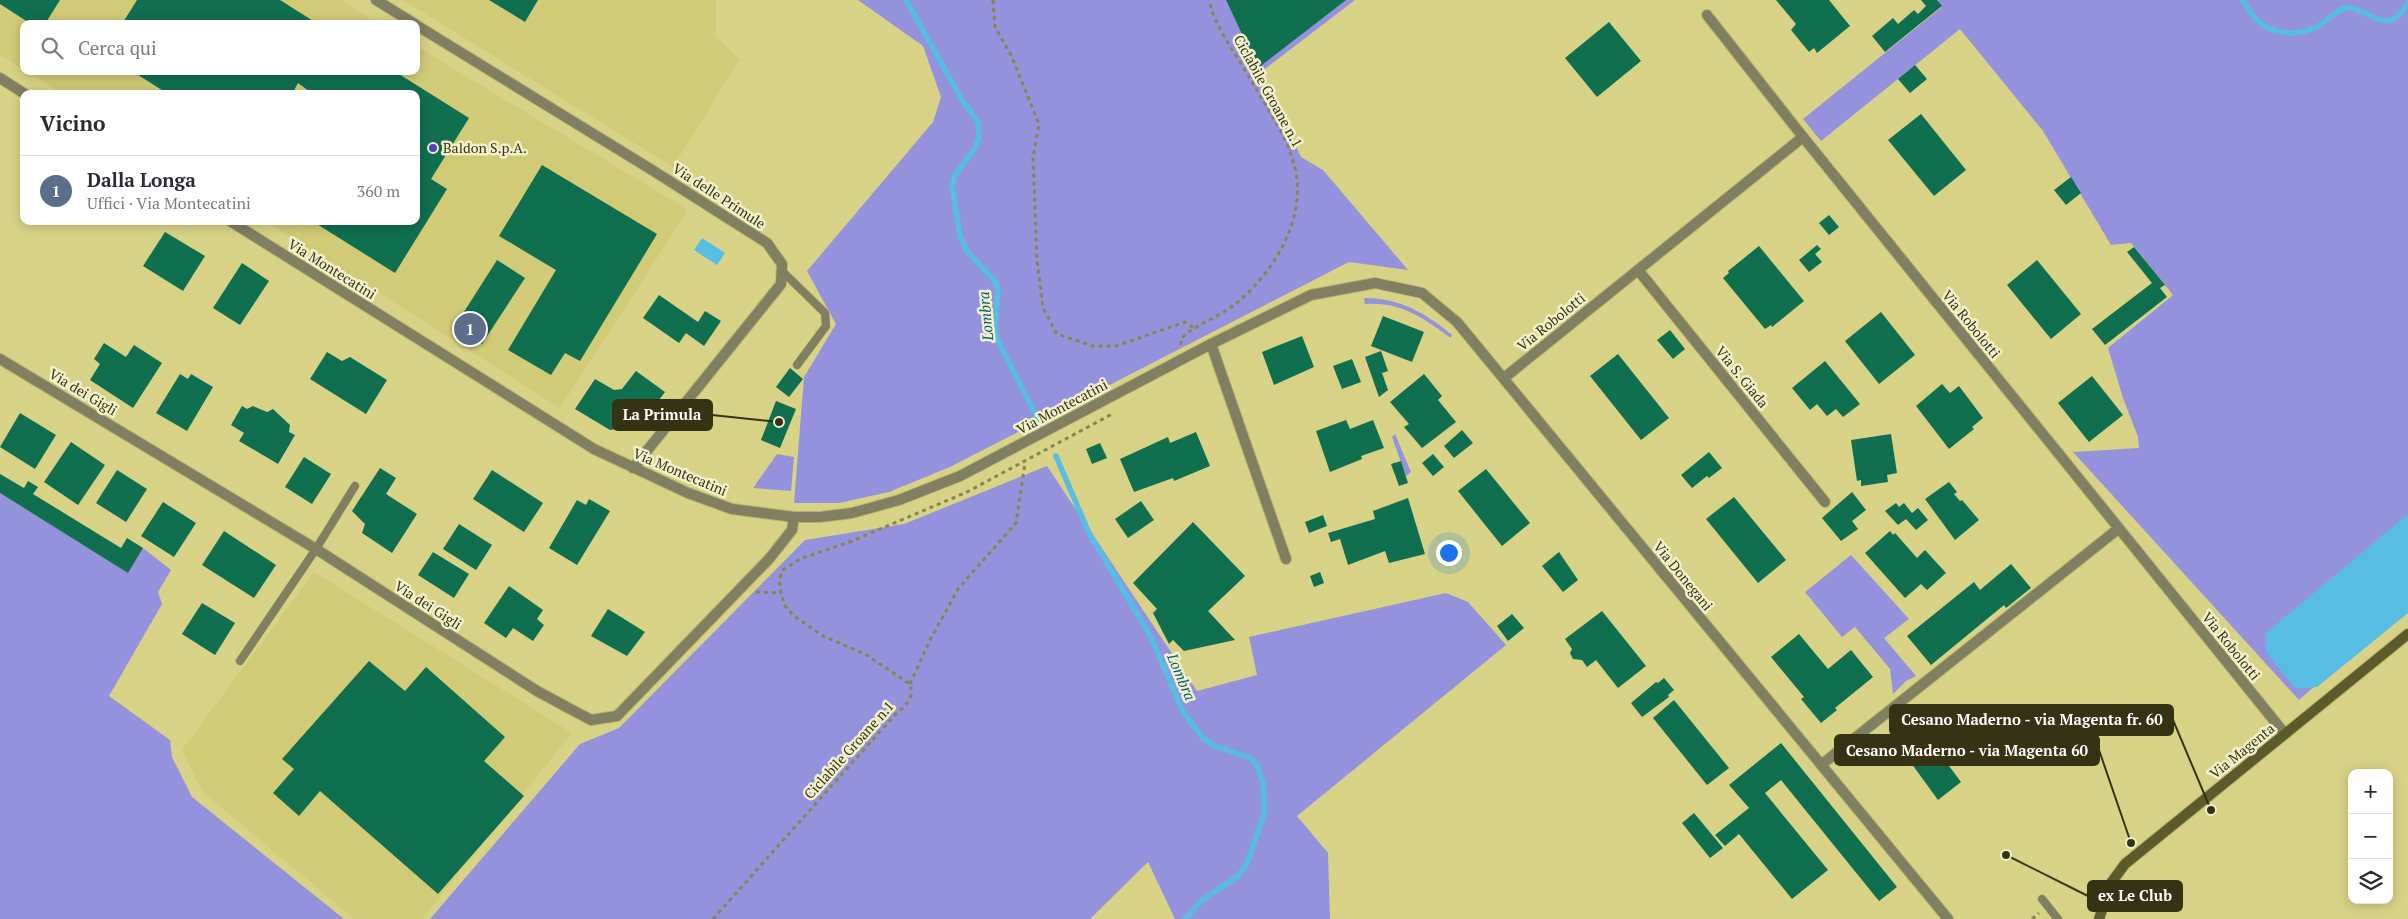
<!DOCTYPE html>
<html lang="it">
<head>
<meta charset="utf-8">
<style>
	:root { --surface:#fff; --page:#f2f2f3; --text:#2b2b33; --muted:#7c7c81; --line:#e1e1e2; --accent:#db2777 }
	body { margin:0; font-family:"PT Serif",serif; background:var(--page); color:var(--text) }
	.controls { position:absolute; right:15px; bottom:15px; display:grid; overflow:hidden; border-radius:10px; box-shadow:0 2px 12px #0003 }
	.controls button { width:45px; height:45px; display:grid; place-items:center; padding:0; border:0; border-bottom:1px solid var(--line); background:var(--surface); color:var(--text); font:25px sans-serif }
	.you { position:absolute; left:1448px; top:552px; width:18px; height:18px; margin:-12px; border:4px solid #fff; border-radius:50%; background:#1a73e8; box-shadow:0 0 0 8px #1a73e833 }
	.badge { display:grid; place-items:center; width:32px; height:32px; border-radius:50%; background:var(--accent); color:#fff; font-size:16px; font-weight:700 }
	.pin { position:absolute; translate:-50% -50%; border:2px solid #fff; box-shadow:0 1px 5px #0006 }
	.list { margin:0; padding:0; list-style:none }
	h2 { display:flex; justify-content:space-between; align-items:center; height:65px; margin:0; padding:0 20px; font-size:21px }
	h2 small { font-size:16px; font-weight:400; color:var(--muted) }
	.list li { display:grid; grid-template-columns:32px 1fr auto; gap:15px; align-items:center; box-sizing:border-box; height:70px; padding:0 20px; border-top:1px solid var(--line) }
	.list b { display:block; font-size:19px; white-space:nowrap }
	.list p { margin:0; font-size:16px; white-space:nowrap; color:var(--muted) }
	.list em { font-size:16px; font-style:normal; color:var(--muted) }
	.icon { flex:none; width:28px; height:28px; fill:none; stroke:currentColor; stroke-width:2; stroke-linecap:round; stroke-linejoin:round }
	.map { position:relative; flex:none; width:2408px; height:919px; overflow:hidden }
	.search { position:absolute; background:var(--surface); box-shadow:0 2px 12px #0003; left:20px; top:20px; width:400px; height:55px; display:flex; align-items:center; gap:12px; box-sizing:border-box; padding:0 18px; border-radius:10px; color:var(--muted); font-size:19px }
	.panel { position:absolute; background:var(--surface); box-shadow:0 2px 12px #0003; left:20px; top:90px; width:400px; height:135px; border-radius:10px }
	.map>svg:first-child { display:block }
	.built { fill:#d1ca76 }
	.green { fill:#9492dc }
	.water { fill:#57bde2 }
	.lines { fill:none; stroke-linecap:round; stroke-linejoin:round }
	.stream { stroke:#57bde2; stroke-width:5.5 }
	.building { fill:#106f4f }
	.lane-casing { stroke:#b8b26f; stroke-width:9 }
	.street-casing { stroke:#b8b26f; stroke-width:12 }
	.secondary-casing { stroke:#b8b26f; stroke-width:12 }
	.path { stroke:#89854f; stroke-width:3; stroke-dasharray:4 4; stroke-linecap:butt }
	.lane { stroke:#817f61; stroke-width:8 }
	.street { stroke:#817f61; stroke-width:10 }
	.secondary { stroke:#5d5a2c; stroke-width:10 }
	.poi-dot { fill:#5441b9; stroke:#f3f1cc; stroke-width:2 }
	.labels { text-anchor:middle; stroke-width:5; stroke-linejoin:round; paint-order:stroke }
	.street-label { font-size:14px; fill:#363314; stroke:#f3f1cc }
	.poi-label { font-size:14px; fill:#363314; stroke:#f3f1cc; text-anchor:start }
	.water-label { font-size:15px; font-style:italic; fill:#005b74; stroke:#f3f1cc }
	.leader { fill:none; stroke:#363314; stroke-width:2 }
	.callout-dot { fill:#363314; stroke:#f3f1cc; stroke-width:2 }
	.callout { fill:#363314; stroke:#363314; stroke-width:2 }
	.callout-label { font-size:15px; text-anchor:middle; font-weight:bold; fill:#fff }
</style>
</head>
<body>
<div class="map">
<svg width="2408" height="919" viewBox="0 0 2408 919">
	<rect width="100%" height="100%" fill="#d8d286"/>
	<g class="built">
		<path d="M0,0H341L379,24H24V70L0,55Z"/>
		<path d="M403,0H716V37L740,59L673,167Z"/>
		<path d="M416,46L688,210L560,408L266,221H416V94H62L26,71H416Z"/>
		<path d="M314,572L572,733L422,919H354L202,791L182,750Z"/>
	</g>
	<g class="green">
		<path d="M858,0H1355L1261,72L1301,157L1323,170L1408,270L1349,262L950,467L889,492L839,503H794L804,377L836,324L807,271L933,122L941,97L923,46Z"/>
		<path d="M1937,0H2408V604L2299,700L2073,452L2139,448L2138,437L2123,398L2108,348L2173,295L2131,243L2111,245L2043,131L1960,29L1821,141L1803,119L1942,7Z"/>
		<path d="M1364,298C1397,297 1428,314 1452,335L1451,338C1423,318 1401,301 1365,304V306Z"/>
		<path d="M1395,434L1411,472L1406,476L1392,437Z"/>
		<path d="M777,454L794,457L791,491L753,488Z"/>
		<path d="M1047,466L1197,691L1257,675L1249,637L1446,593L1468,602L1506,645L1297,816L1328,853L1330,919H1175L1148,862L1090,919H430L580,744L619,728L805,540L904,524Z"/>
		<path d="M0,493L128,572L143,548L171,570L158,592L162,604L109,696L170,740L172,757L192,797L344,919H0Z"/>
		<path d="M1851,555L1909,619L1884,638L1916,676L1906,681L1893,694L1890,669L1855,627L1842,637L1805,592Z"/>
	</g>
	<g class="water">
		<path d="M702,238L725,253L717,265L694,250Z"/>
		<path d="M2408,514V613L2317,687L2296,689L2266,652V633Z"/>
	</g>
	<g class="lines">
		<g class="stream">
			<path d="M906,0L962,100L978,122L979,137L975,148L955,175L952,185L960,236L967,251L995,281L998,289L995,323L997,339L1039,421"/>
			<path d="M2242,0C2247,6 2250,13 2256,19C2272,36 2300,37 2320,25C2328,20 2335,11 2345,8C2365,4 2387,42 2408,3"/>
			<path d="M1056,456L1089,533L1151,637L1183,712L1202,737L1212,745L1251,758L1257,765L1263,783L1265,811L1247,864L1238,876L1201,901L1185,919"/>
		</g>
	</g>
	<g class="building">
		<path d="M0,0H60L45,24H31L0,4Z"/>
		<path d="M137,0H280L318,24H122Z"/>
		<path d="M489,0H538L525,22Z"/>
		<path d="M1226,0H1346L1258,68Z"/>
		<path d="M1776,0H1829L1850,26L1817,53L1814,48L1809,52L1791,30L1796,24Z"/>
		<path d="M1921,0H1937L1942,6L1885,52L1872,36L1893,18L1898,24L1914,10L1918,14L1926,6Z"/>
		<path d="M1609,22L1641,61L1597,97L1565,58Z"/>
		<path d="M1915,65L1927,79L1910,93L1898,79Z"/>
		<path d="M132,71H394L469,118L431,179L447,189L395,273L312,221H416V94H313L298,83L292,94H168Z"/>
		<path d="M1921,114L1966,170L1934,196L1888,140Z"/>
		<path d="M542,165L657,234L580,361L565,353L551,375L508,350L556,270L499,236Z"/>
		<path d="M2071,177L2081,193L2066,205L2054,190Z"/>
		<path d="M1829,215L1839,227L1829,235L1819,223Z"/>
		<path d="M165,232L205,256L183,291L143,266Z"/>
		<path d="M1817,245L1821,249L1815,254L1822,262L1809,272L1799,260Z"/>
		<path d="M1759,246L1804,301L1772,327L1771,325L1765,329L1723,278L1729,273L1728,271Z"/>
		<path d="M2134,247L2165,285L2160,288L2167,297L2105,345L2092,329L2152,283L2127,252Z"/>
		<path d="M497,260L525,278L482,344L455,326Z"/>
		<path d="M2037,260L2081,314L2051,339L2007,285Z"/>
		<path d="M242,263L269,281L240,325L213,308Z"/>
		<path d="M659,295L698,322L705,311L721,321L704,346L686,333L679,343L643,318Z"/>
		<path d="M1881,312L1915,355L1879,384L1845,341Z"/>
		<path d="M1383,316L1424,332L1412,362L1371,346Z"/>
		<path d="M1670,330L1685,349L1673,359L1657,340Z"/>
		<path d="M1302,336L1314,367L1274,385L1262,352Z"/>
		<path d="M104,343L126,357L134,345L162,363L133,408L90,380L100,364L94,359Z"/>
		<path d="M1381,351L1388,371L1382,373L1388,390L1379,397L1365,357Z"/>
		<path d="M327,352L342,361L350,357L387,380L366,414L310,379Z"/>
		<path d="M1618,354L1669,418L1641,440L1590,376Z"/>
		<path d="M1352,359L1361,382L1342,389L1333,366Z"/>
		<path d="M1825,361L1860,404L1843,417L1836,409L1827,416L1817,404L1810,410L1792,388Z"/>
		<path d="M790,368L803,379L789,397L776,387Z"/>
		<path d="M636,371L665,392L640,425L610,430L575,409L595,379L614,390L622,389Z"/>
		<path d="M180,374L188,379L191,374L213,387L187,431L156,413Z"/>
		<path d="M1424,374L1442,396L1438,400L1456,422L1422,448L1404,427L1409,424L1390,402Z"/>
		<path d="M2092,376L2123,415L2089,442L2058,403Z"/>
		<path d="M1942,384L1950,393L1959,386L1983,418L1972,427L1974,429L1949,449L1916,406Z"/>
		<path d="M776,401L796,409L780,448L761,440Z"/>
		<path d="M242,406L247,409L253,406L267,412L273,409L290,425L289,432L295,435L278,464L239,441L244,433L231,425Z"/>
		<path d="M20,413L56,435L35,469L0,447Z"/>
		<path d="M1346,420L1350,429L1373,420L1384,448L1361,456L1362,459L1330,472L1316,431Z"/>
		<path d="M1462,430L1473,443L1454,458L1444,446Z"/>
		<path d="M1196,432L1210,466L1174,481L1173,478L1134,492L1120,459L1168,437L1170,443Z"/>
		<path d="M1891,434L1897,473L1887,475L1888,482L1861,486V480L1857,481L1851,440Z"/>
		<path d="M71,442L105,465L78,505L44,482Z"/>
		<path d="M1100,443L1107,458L1092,464L1086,449Z"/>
		<path d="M1709,452L1722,468L1709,478L1707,476L1692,488L1681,475Z"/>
		<path d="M1433,454L1444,467L1433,476L1422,463Z"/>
		<path d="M304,457L331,474L312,504L285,487Z"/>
		<path d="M1401,461L1408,483L1399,486L1391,464Z"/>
		<path d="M380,468L396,478L386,494L417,514L392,553L362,533L365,524L352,511Z"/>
		<path d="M1486,469L1530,523L1502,546L1458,491Z"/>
		<path d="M117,470L147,489L126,522L96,503Z"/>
		<path d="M492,470L543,503L524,532L473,499Z"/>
		<path d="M0,474L24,488L28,481L38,487L33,494L121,548L127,538L143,548L128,573L0,493Z"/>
		<path d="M1949,482L1957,492L1954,494L1960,501L1962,500L1979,520L1955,540L1925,499Z"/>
		<path d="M1852,492L1866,510L1852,521L1858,529L1841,541L1822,518Z"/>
		<path d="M1734,497L1786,560L1758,583L1706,519Z"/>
		<path d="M1408,498L1425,554L1389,563L1385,551L1348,565L1340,539L1331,542L1328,533L1375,519L1373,511Z"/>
		<path d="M589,499L610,511L577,565L549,548L577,500L586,505Z"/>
		<path d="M1141,501L1154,520L1128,538L1115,519Z"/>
		<path d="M163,502L196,523L174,557L141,536Z"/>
		<path d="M1896,503L1899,507L1904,503L1912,513L1918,508L1928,520L1916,530L1906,519L1898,525L1885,511Z"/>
		<path d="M1323,515L1327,526L1309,533L1305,522Z"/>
		<path d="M1193,522L1245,576L1208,611L1235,640L1184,651L1173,640L1169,644L1153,613L1157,609L1133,583Z"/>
		<path d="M459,524L492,545L476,570L443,549Z"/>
		<path d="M224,531L276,565L254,598L202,565Z"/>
		<path d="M1890,531L1893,535L1895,533L1917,558L1925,550L1946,573L1927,590L1921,584L1905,598L1865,553Z"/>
		<path d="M433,552L469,574L454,598L418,575Z"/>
		<path d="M1559,552L1578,580L1563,592L1542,566Z"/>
		<path d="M2011,564L2031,588L2006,608L2004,605L1931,665L1907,636L1974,582L1980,590Z"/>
		<path d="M1320,572L1324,583L1314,587L1310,576Z"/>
		<path d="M509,586L543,610L537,619L544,625L533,641L513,628L506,638L484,623Z"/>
		<path d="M202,603L235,623L215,655L182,634Z"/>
		<path d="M608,609L645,632L627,656L591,636Z"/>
		<path d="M1602,611L1646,666L1618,688L1596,660L1587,667L1582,660L1573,659L1570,653L1572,649L1565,639Z"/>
		<path d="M1512,614L1524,628L1508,641L1497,626Z"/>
		<path d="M1799,634L1828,669L1851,650L1873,677L1835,708L1837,710L1821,723L1801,699L1804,697L1771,657Z"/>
		<path d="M369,661L405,691L426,667L505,737L484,761L524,796L438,894L320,791L299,816L273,793L294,769L282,759Z"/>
		<path d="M1664,678L1674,690L1668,695L1669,697L1642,717L1631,703L1656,682L1658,683Z"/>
		<path d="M1674,700L1729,768L1707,785L1653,718Z"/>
		<path d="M1929,739L1961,782L1938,800L1906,756Z"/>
		<path d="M1781,743L1897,887L1879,901L1781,780L1765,793L1828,870L1792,899L1739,834L1725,846L1715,835L1749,808L1729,785Z"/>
		<path d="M1694,813L1723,848L1710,858L1682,823Z"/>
	</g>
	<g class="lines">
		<g class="lane-casing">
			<g id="lane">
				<path d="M782,271L825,313L826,326L797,365"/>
				<path d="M240,661L316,549L355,486"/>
				<path d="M2042,899L2058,919"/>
			</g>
		</g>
		<g class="street-casing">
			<g id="street">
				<path d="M376,0L415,24"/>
				<path d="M1707,15L1803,137"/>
				<path d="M416,25L652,170L767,243L782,264L781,284L633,468"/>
				<path d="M0,78L25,94"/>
				<path d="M230,221L594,449L688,493L732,509L794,517H820L852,513L899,500L960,476L1211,344L1311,295L1375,283L1422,293L1457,322L1948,919"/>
				<path d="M1638,270L1825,502"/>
				<path d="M1211,344L1286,559"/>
				<path d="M0,359L316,549L537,691L591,720L617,716L769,559L792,530L794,517"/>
				<path d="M1504,378L1803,137L2285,734"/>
				<path d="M1821,765L2118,529"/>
			</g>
		</g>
		<g class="secondary-casing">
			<path id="secondary" d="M2099,919L2111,883L2125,864L2408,634"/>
		</g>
		<g class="path">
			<path d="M993,0L995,27L1011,55L1039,124L1033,158L1037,260L1043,308L1057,334L1093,346H1116L1185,322L1194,328"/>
			<path d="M1181,345V339L1186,334C1202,322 1222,315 1238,302C1276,269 1310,214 1293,161C1284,131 1264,104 1249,77C1235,53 1215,27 1209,0"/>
			<path d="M756,592L781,593"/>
			<path d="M910,684L930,640L958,589L1016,523L1025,463"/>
			<path d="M713,919L893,717C904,706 915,700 910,684L865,654L823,636L794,616L785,606L781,593L779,579L783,570L800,559L852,541L967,492L1114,413"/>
			<path d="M2032,919L2039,913"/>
		</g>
		<use href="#lane" class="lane"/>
		<use href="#street" class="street"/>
		<use href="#secondary" class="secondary"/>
	</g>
	<circle class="poi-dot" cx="433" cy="148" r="5"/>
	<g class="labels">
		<g class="street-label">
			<text transform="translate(1268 91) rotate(61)" y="5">Ciclabile Groane n.1</text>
			<text transform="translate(719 196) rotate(33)" y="5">Via delle Primule</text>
			<text transform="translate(332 269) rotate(32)" y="5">Via Montecatini</text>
			<text transform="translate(1551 322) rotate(-39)" y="5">Via Robolotti</text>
			<text transform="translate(1971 324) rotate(51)" y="5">Via Robolotti</text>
			<text transform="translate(1742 377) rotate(51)" y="5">Via S. Giada</text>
			<text transform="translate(83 392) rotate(31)" y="5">Via dei Gigli</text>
			<text transform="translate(1062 407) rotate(-28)" y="5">Via Montecatini</text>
			<text transform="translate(680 472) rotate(23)" y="5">Via Montecatini</text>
			<text transform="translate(1683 576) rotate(51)" y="5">Via Donegani</text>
			<text transform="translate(428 605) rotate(33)" y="5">Via dei Gigli</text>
			<text transform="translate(2231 646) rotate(51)" y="5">Via Robolotti</text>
			<text transform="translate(849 750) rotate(-48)" y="5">Ciclabile Groane n.1</text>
			<text transform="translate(2242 751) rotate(-39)" y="5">Via Magenta</text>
		</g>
		<g class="poi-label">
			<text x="443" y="153">Baldon S.p.A.</text>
		</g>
		<g class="water-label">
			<text transform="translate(986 316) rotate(-95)" y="5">Lombra</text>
			<text transform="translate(1181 677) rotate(67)" y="5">Lombra</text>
		</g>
	</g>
	<path class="leader" d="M779 422L712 415M2211 810L2173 720M2131 843L2099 750M2006 855L2088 896"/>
	<g class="callout-dot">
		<circle cx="779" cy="422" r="5"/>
		<circle cx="2211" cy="810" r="5"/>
		<circle cx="2131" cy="843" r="5"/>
		<circle cx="2006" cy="855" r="5"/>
	</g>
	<g class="callout">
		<rect x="613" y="400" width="99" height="30" rx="5"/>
		<rect x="1890" y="705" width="283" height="30" rx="5"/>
		<rect x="1835" y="735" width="264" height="30" rx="5"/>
		<rect x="2088" y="881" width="94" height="30" rx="5"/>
	</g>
	<g class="callout-label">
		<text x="662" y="420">La Primula</text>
		<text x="2032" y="725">Cesano Maderno - via Magenta fr. 60</text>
		<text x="1967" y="756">Cesano Maderno - via Magenta 60</text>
		<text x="2135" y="901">ex Le Club</text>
	</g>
</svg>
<div class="controls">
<button>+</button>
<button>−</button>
<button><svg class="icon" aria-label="layers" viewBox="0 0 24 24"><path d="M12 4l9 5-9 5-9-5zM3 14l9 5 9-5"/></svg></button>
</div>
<div class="you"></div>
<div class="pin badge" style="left:470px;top:329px;background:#5c6f8a">1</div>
<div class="search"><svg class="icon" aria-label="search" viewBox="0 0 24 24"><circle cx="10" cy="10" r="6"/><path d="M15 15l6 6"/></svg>Cerca qui</div>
<section class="panel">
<h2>Vicino<small></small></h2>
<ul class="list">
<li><span class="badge" style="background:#5c6f8a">1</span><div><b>Dalla Longa</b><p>Uffici · Via Montecatini</p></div><em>360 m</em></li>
</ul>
</section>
</div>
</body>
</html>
